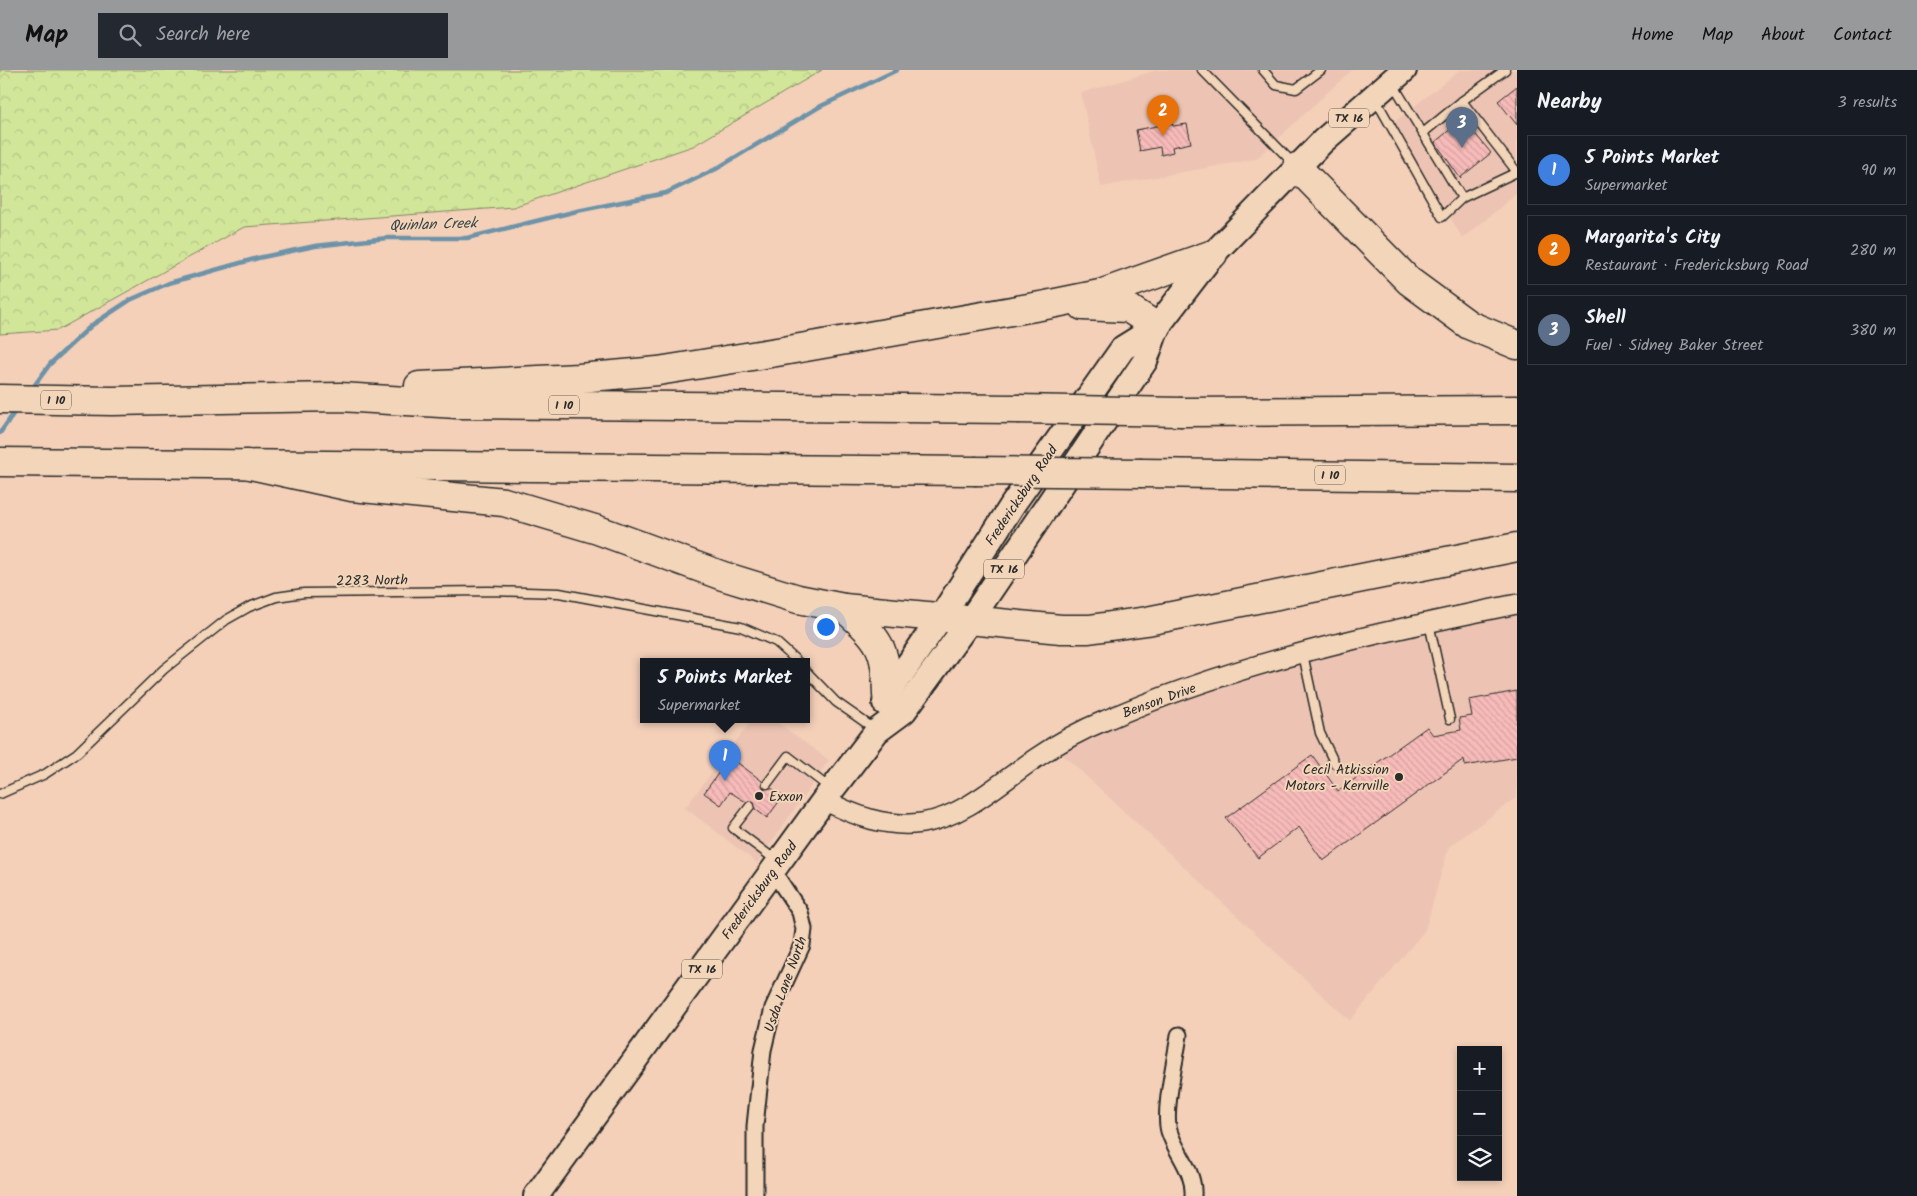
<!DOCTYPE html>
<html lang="en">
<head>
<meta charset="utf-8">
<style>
	:root { --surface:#171b24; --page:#242831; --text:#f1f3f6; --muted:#9ea1a6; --line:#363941; --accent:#98999b }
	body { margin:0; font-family:Kalam,sans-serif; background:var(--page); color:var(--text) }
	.controls { position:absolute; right:15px; bottom:15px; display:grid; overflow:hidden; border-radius:0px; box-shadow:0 2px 8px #0003 }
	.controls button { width:45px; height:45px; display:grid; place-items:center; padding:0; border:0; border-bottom:1px solid var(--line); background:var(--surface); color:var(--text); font:25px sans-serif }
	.you { position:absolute; left:825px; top:556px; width:18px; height:18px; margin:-12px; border:4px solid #fff; border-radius:50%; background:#1a73e8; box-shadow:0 0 0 8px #1a73e833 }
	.badge { display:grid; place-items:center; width:32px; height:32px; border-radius:50%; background:var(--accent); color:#fff; font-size:16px; font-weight:700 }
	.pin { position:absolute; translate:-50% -41px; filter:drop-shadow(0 1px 2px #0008) }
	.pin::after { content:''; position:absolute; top:26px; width:18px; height:15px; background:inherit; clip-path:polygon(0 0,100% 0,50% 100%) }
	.popup { position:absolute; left:640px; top:588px; width:170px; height:65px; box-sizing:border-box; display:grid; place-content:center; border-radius:0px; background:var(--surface); filter:drop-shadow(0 1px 4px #0005); font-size:16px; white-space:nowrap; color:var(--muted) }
	.popup b { font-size:19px; color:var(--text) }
	.popup::after { content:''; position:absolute; left:50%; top:100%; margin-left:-10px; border:10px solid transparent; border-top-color:var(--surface) }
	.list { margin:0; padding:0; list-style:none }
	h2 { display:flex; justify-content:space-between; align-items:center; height:65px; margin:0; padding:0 20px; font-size:21px }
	h2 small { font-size:16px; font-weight:400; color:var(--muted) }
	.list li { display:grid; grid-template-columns:32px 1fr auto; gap:15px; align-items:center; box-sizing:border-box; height:70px; margin:0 10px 10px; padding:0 10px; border:1px solid var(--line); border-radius:0px }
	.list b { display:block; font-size:19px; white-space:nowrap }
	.list p { margin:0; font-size:16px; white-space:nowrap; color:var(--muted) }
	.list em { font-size:16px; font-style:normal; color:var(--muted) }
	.icon { flex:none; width:28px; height:28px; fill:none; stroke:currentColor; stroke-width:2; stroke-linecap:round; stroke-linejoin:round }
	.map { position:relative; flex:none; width:1517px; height:1126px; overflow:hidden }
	header { display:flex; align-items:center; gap:30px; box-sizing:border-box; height:70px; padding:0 25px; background:var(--accent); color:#111 }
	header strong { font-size:24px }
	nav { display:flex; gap:28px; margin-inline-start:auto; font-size:18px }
	.search { width:350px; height:45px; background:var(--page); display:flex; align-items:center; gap:12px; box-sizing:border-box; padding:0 18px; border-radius:0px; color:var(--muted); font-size:19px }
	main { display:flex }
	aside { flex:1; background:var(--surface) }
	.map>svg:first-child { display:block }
	.built { fill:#edc4b3 }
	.forest { fill:url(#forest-crowns); stroke:#7e8862 }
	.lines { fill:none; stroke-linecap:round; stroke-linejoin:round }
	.stream { stroke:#6e93a8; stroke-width:4.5 }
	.building { fill:url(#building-back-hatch); stroke:#2b2b2b }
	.service-casing { stroke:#2b2b2b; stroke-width:11 }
	.minor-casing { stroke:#2b2b2b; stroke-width:19 }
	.tertiary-casing { stroke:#2b2b2b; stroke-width:22 }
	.primary-casing { stroke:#2b2b2b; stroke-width:28 }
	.motorway-casing { stroke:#2b2b2b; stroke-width:31 }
	.service { stroke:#f3d5b9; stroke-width:8 }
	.minor { stroke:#f3d5b9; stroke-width:15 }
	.tertiary { stroke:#f3d5b9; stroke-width:19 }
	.primary { stroke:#f3d5b9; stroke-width:24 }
	.motorway { stroke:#f3d5b9; stroke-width:28 }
	.motorway-bridge-casing { stroke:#2b2b2b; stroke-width:31; stroke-linecap:butt }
	.motorway-bridge { stroke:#f3d5b9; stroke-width:28 }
	.poi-dot { fill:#2b2b2b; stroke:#f3d5b9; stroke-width:2 }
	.labels { text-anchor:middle; stroke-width:4; stroke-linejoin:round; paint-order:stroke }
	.shield { fill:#f3d5b9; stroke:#675e56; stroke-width:1 }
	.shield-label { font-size:12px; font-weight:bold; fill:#2b2b2b }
	.street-label { font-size:14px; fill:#2b2b2b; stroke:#f3d5b9 }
	.poi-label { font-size:14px; fill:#2b2b2b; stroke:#f3d5b9; text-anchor:end }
	.water-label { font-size:15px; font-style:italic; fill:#3c454a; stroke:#f3d5b9 }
</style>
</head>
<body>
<header>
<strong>Map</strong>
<div class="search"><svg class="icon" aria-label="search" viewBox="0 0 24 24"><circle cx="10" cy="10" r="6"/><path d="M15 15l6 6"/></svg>Search here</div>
<nav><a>Home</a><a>Map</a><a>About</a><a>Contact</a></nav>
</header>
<main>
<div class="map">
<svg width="1517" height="1126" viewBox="0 0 1517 1126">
	<defs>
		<pattern id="forest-crowns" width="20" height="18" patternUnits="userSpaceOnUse" patternTransform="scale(1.25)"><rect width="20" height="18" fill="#d2e69a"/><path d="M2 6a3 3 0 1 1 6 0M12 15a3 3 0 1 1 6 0" fill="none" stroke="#b4c585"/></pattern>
		<pattern id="building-back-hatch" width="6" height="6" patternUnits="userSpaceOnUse" patternTransform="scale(1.25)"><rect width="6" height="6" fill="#f7bbb9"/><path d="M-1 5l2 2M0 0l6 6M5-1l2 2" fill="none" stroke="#d4a19f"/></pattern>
	</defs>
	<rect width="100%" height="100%" fill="#f4d0b9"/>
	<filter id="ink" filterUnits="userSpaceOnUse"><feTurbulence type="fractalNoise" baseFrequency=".02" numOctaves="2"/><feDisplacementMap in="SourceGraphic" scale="10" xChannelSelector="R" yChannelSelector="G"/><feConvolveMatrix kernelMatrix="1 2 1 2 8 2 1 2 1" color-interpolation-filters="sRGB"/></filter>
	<g filter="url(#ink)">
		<g class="built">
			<path d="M1157,0H1352L1256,89L1101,117L1081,23Z"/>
			<path d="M1460,0H1517V123L1463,169L1393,53Z"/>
			<path d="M1517,541V727L1449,777L1425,860L1350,951L1061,683L1109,656L1269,599Z"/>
			<path d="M752,650H774L829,690L757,793L685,738Z"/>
		</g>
		<path class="forest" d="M0,0H822L693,76L513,137L244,157L58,260L0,264Z"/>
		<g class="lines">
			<g class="stream">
				<path d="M31,320L50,294L92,255L130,230L169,213L258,188L315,176L387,168H467L577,141L666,123L716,99L819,37L897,0"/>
				<path d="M0,363L16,340"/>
			</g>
		</g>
		<g class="building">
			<path d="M1517,16V55L1498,31Z"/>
			<path d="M1463,49L1491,83L1460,108L1435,72Z"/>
			<path d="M1172,53L1173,56L1187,54L1191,73L1172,77L1173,82L1161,85L1160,77L1140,81L1136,60Z"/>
			<path d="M1517,621V687L1465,696L1464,689L1323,791L1299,757L1258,788L1226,748L1312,685L1338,721L1427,657L1433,665L1461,660L1459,648L1472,646L1469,630Z"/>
			<path d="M730,687L762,711L764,719L771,718L783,726L767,748L755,739L753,731L746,732L730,722L721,735L704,723Z"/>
		</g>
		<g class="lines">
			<g class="service-casing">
				<g id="service">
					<path d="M1202,0L1294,94"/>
					<path d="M1263,0L1276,15L1296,19L1321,0"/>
					<path d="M1393,14L1462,128"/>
					<path d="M1376,30L1442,147L1462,128L1517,102"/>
					<path d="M1462,31L1517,102"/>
					<path d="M1423,63L1462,31L1505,0"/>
					<path d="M1429,553L1450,649"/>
					<path d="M1303,584L1320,663L1335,694"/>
					<path d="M806,601L836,632L876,660"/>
					<path d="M767,714L788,686L831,719"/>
					<path d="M0,724L45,704L77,683L164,599L226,550L249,537L276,527L304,523L489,521L559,523L741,557L776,572L798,592"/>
					<path d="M750,736L733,758L777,791"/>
				</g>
			</g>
			<g class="minor-casing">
				<g id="minor">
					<path d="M1179,965C1176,988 1163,1041 1169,1061C1176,1084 1195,1101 1193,1126"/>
					<path d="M755,1126V1056L763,980L773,938L802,875L804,859L800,842L773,801"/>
				</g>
			</g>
			<g class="tertiary-casing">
				<path id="tertiary" d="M824,730C855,746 887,758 922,753C964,747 1002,711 1036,688C1058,673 1081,660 1106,650C1236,593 1378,562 1517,534"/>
			</g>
			<g class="primary-casing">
				<g id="primary">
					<path d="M885,633L887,625L941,547L1013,434L1123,278L1157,257"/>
					<path d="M536,1126L824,730L877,661L904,641L969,552L1145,291L1157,257L1213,184L1323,71L1404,0"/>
				</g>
			</g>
			<g class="motorway-casing">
				<g id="motorway">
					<path d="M1297,97L1409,211L1469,255L1517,275"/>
					<path d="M1083,236L1128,238L1157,257"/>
					<path d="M419,316L579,308L658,301L783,281L1046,235L1100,224L1213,184"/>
					<path d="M0,329L112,331L340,327L457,334L1017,339"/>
					<path d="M1182,342L1517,340"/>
					<path d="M0,392L974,401"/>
					<path d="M246,394L352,417L504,432L598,460L723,506L798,529L844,538L1061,559H1089L1147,551L1517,477"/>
					<path d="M1142,403L1517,408"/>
					<path d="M844,538C880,570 886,576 887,625"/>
				</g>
			</g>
			<use href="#service" class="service"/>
			<use href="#minor" class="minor"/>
			<use href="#tertiary" class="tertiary"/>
			<use href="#primary" class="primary"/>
			<use href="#motorway" class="motorway"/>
			<g class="motorway-bridge-casing">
				<g id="motorway-bridge">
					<path d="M1017,339L1182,342"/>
					<path d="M974,401L1142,403"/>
				</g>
			</g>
			<use href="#motorway-bridge" class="motorway-bridge"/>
		</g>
	</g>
	<g class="poi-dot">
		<circle cx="1399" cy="707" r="5"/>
		<circle cx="759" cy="726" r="5"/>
	</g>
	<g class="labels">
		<g class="shield">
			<rect x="1329" y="38.5" width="40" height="19" rx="4"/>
			<rect x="41" y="320.5" width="30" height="19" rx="4"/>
			<rect x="549" y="325.5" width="30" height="19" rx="4"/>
			<rect x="1315" y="395.5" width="30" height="19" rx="4"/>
			<rect x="984" y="489.5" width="40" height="19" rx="4"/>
			<rect x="682" y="889.5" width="40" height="19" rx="4"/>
		</g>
		<g class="shield-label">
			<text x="1349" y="52">TX 16</text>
			<text x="56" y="334">I 10</text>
			<text x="564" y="339">I 10</text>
			<text x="1330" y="409">I 10</text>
			<text x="1004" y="503">TX 16</text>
			<text x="702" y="903">TX 16</text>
		</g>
		<g class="street-label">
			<text transform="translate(1021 425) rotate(-56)" y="5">Fredericksburg Road</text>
			<text transform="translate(372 510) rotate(-1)" y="5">2283 North</text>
			<text transform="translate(1159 630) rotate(-20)" y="5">Benson Drive</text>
			<text transform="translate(759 820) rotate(-54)" y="5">Fredericksburg Road</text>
			<text transform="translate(785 914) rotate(-70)" y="5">Usda Lane North</text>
		</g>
		<g class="poi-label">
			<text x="1389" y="704">Cecil Atkission<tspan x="1389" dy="16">Motors - Kerrville</tspan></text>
			<text x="769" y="731" text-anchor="start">Exxon</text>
		</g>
		<g class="water-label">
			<text transform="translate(433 154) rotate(-2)" y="5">Quinlan Creek</text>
		</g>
	</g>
</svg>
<div class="controls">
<button>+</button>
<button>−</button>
<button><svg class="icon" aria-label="layers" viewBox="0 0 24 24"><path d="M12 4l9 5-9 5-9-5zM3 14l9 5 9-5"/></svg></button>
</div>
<div class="you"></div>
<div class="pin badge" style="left:725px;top:711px;background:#3f7fe0">1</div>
<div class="popup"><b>5 Points Market</b>Supermarket</div>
<div class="pin badge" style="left:1163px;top:66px;background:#e8710a">2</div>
<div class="pin badge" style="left:1462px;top:78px;background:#5c6f8a">3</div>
</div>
<aside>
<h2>Nearby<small>3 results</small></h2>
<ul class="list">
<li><span class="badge" style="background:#3f7fe0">1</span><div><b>5 Points Market</b><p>Supermarket</p></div><em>90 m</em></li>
<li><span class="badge" style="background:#e8710a">2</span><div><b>Margarita's City</b><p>Restaurant · Fredericksburg Road</p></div><em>280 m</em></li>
<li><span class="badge" style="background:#5c6f8a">3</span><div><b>Shell</b><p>Fuel · Sidney Baker Street</p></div><em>380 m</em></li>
</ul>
</aside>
</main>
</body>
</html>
